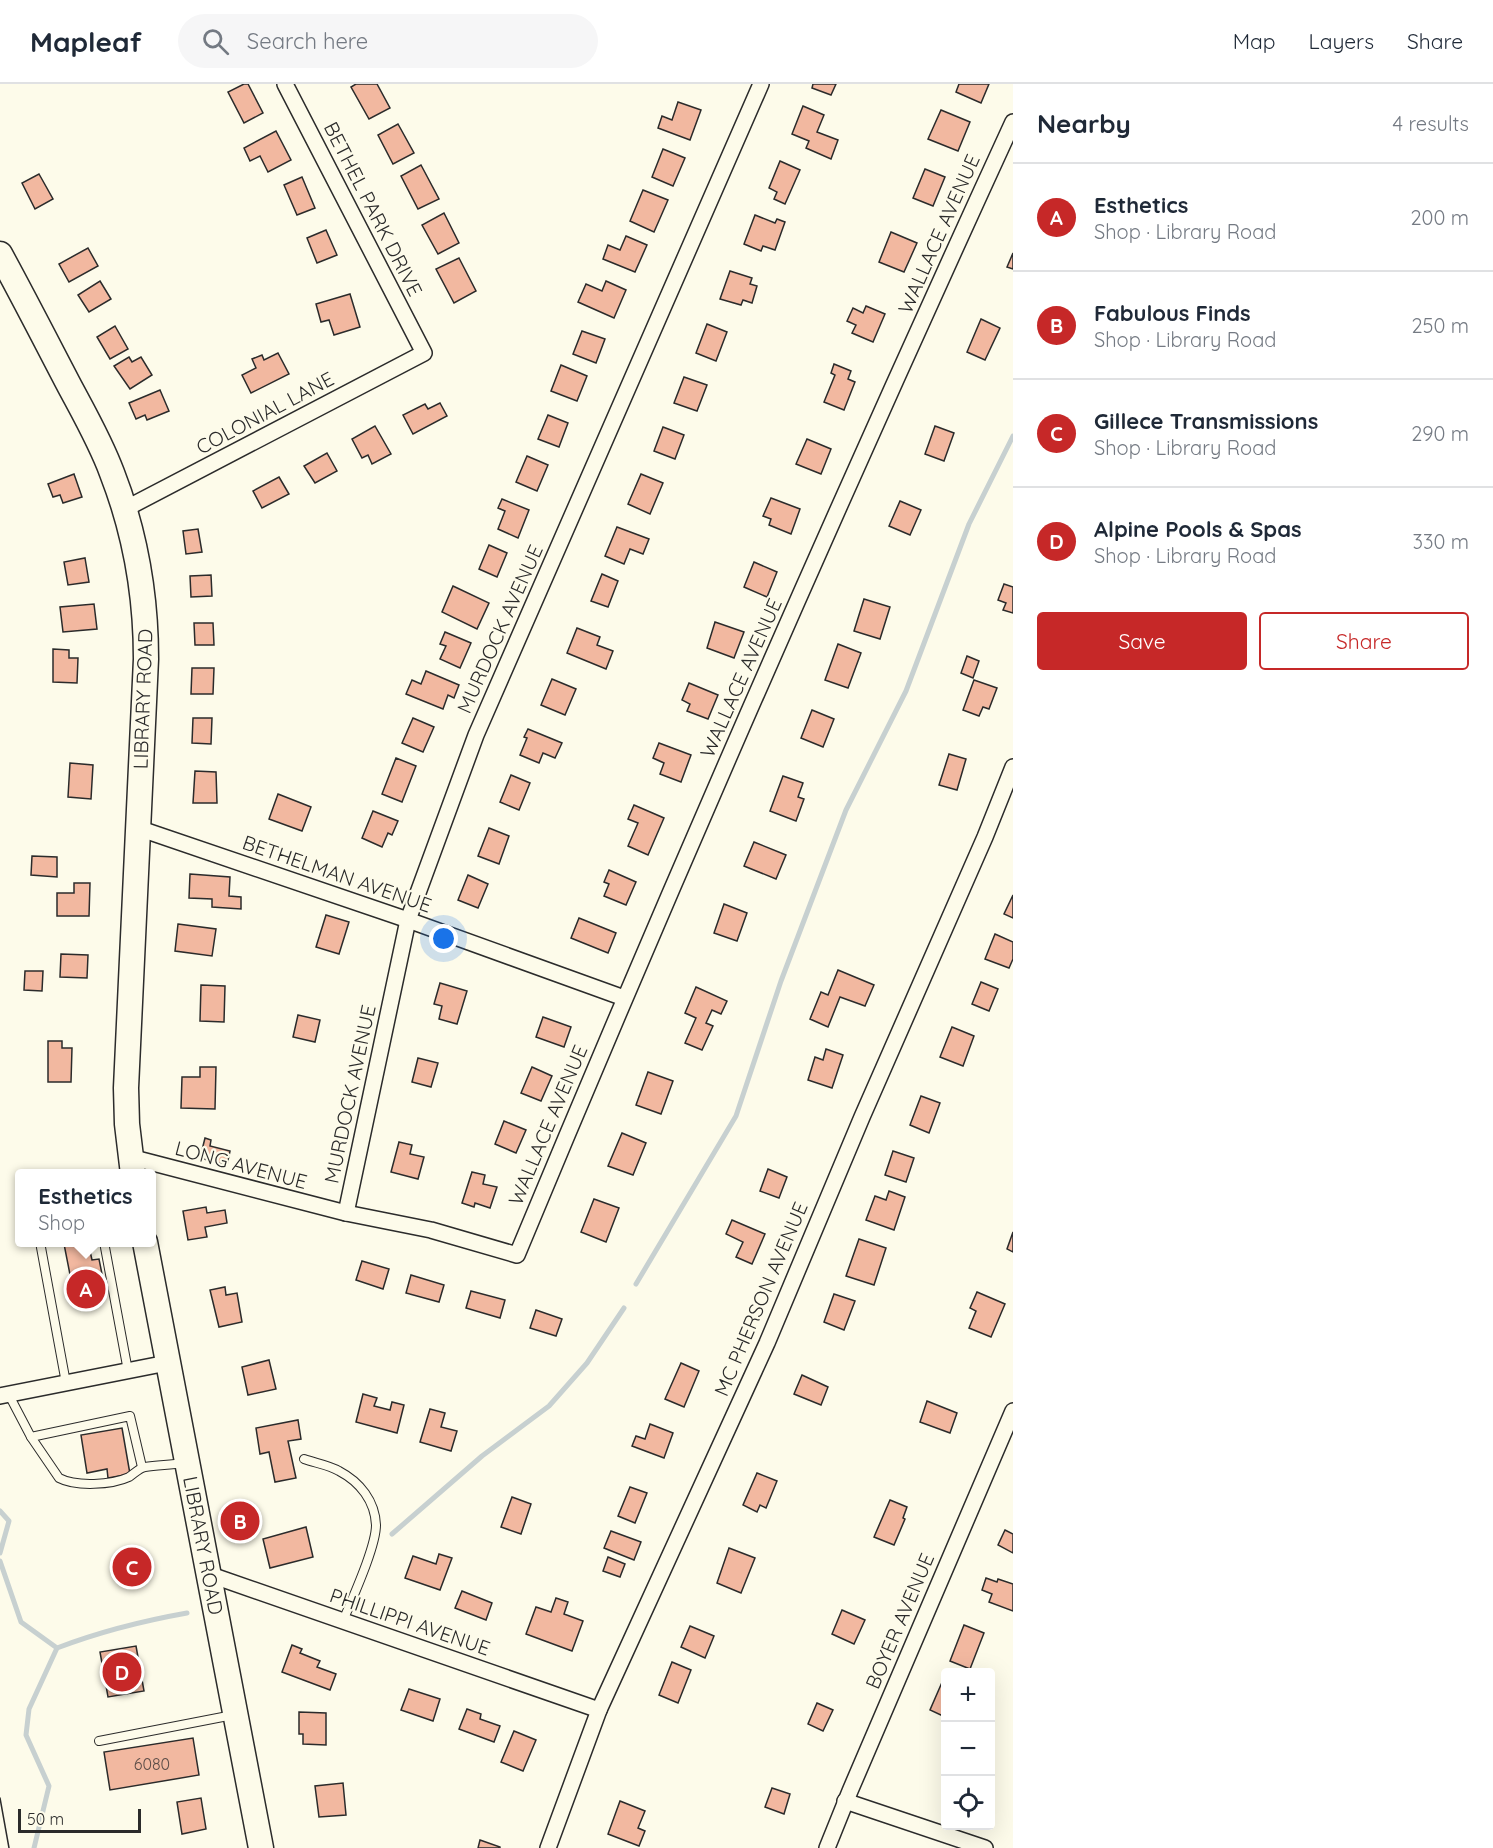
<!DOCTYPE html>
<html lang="en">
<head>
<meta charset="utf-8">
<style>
	:root { --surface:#fff; --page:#f6f6f7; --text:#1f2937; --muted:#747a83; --line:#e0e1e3; --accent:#c62828 }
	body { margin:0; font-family:Quicksand,sans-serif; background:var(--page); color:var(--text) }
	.controls { position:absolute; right:18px; bottom:18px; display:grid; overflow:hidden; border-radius:6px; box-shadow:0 6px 24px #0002 }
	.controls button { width:54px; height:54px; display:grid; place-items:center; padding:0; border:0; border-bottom:2px solid var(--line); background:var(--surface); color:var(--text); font:30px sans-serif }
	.scale { position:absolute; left:18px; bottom:15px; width:123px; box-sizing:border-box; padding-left:6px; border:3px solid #2b2b2b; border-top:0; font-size:16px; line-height:21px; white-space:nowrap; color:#2b2b2b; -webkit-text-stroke:4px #fdfbea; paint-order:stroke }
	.you { position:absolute; left:444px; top:855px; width:21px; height:21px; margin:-15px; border:4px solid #fff; border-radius:50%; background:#1a73e8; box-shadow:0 0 0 9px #1a73e833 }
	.badge { display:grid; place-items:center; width:39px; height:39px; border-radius:50%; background:var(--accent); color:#fff; font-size:20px; font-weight:700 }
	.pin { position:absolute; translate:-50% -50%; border:3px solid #fff; box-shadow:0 2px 6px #0006 }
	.popup { position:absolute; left:15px; top:1085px; width:141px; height:78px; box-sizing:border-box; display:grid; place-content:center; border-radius:6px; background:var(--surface); filter:drop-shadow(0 2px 4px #0005); font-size:20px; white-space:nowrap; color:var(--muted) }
	.popup b { font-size:22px; color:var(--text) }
	.popup::after { content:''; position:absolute; left:50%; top:100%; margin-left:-12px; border:12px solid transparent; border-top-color:var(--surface) }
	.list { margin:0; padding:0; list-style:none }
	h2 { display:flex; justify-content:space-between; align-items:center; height:78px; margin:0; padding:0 24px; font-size:26px }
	h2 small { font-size:20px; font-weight:400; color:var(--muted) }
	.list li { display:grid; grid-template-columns:39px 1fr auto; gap:18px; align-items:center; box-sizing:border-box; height:108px; padding:0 24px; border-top:2px solid var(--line) }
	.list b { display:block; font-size:22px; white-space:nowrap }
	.list p { margin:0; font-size:20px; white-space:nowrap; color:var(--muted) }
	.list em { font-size:20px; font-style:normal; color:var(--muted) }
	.actions { display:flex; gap:12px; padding:18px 24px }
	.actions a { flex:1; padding:14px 0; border:2px solid var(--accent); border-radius:6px; text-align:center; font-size:21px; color:var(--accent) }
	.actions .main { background:var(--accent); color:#fff }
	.icon { flex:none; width:33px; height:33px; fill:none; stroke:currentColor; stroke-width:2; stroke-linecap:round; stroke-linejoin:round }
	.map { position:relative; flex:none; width:1013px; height:1764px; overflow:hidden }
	header { display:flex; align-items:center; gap:36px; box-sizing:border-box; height:84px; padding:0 30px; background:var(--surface); border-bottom:2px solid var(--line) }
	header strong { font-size:28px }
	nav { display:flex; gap:33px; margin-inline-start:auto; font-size:21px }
	.search { width:420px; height:54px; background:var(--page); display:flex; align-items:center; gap:15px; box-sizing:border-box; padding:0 21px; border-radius:33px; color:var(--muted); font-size:22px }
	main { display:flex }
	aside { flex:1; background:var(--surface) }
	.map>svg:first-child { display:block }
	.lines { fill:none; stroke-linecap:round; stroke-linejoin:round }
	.stream { stroke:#c7d0d0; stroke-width:5 }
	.building { fill:#f2b8a0; stroke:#2b2b2b; stroke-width:1.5 }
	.service-casing { stroke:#2b2b2b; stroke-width:10 }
	.minor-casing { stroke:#2b2b2b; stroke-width:18 }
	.primary-casing { stroke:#2b2b2b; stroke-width:27 }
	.service { stroke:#fdfbea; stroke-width:8 }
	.minor { stroke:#fdfbea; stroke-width:15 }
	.primary { stroke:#fdfbea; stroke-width:24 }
	.tram { stroke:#2b2b2b; stroke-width:1.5 }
	.labels { text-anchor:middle; stroke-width:4.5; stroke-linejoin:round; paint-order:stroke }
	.number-label { font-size:16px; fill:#5d4e48 }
	.street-label { font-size:20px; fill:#2b2b2b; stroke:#fdfbea }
</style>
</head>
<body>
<header>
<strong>Mapleaf</strong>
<div class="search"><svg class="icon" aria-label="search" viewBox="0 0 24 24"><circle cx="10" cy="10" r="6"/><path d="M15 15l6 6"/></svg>Search here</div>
<nav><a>Map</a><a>Layers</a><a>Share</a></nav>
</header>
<main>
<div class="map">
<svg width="1013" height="1764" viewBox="0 0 1013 1764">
	<rect width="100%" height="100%" fill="#fdfbea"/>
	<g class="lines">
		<g class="stream">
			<path d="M636,1200L736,1032L781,897L846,726L906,607L969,440L1013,352"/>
			<path d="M0,1427L9,1437L0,1469"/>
			<path d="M392,1450L482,1372L549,1322L587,1279L624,1224"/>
			<path d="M0,1477L21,1538L57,1564L29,1625L26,1651L49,1702L34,1764"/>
			<path d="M57,1564C99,1548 142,1537 187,1529"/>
		</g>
	</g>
	<g class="building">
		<path d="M244,0H248L263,29L244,39L228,8Z"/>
		<path d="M356,0H377L390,24L369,35L351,3Z"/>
		<path d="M813,0H836L831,11L812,4Z"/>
		<path d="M959,0H989L981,19L956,8Z"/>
		<path d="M678,18L701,26L690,56L658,44L662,32L672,36Z"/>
		<path d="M803,22L824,31L817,48L838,56L831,75L806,64L809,57L792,50Z"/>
		<path d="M941,26L970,38L958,67L928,55Z"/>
		<path d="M398,40L414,69L393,80L378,51Z"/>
		<path d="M276,47L291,76L268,88L260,72L250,77L244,64Z"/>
		<path d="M663,65L685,74L673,102L652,93Z"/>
		<path d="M780,77L800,86L785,120L774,115L777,108L769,104Z"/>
		<path d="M421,81L439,115L418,125L401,92Z"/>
		<path d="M925,85L945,93L933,122L913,114Z"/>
		<path d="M39,90L53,115L35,125L22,99Z"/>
		<path d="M302,93L315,124L297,131L284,101Z"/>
		<path d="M643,106L668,116L654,148L630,137Z"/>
		<path d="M444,129L459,159L438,170L422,141Z"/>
		<path d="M755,131L775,139L777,135L785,138L775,166L763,162L761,167L744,160Z"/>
		<path d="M326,146L337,171L317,179L307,154Z"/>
		<path d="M891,148L917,159L904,188L879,178Z"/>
		<path d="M626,152L647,161L635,188L603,175L608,161L620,166Z"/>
		<path d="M88,164L98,182L69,198L59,180Z"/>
		<path d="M1013,169V185L1007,183Z"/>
		<path d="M459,174L476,207L454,219L436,185Z"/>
		<path d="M730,187L752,194L750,200L757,202L752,219L743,216L741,221L720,215Z"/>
		<path d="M100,197L111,215L89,228L78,211Z"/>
		<path d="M606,197L626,206L614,234L578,218L586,200L602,207Z"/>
		<path d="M350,210L360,243L334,251L329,236L321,238L316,220Z"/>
		<path d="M866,222L885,230L873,258L852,249L856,241L847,237L853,224L863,229Z"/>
		<path d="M981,235L1000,244L985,276L967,268Z"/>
		<path d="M707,240L727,248L716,277L696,269Z"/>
		<path d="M115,242L128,265L110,275L97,253Z"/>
		<path d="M582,247L605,255L596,279L573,270Z"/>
		<path d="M278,269L289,290L251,309L242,291L256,284L252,275L262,271L264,276Z"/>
		<path d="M129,273L132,278L141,273L152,291L130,305L114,282Z"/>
		<path d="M834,280L851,287L848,295L855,298L844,326L824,318L835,291L831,289Z"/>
		<path d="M561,281L587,292L577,317L551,307Z"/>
		<path d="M684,293L707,301L697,327L674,319Z"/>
		<path d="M160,306L169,327L147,336L145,331L136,335L129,319Z"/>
		<path d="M440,319L447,332L413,350L403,331L425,320L428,325Z"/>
		<path d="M548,331L568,339L559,363L538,355Z"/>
		<path d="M375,342L391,370L372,380L368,371L362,374L352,355Z"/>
		<path d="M935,342L954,349L944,377L925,370Z"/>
		<path d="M663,343L684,351L675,375L654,367Z"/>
		<path d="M807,355L831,365L821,390L796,380Z"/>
		<path d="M327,369L337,387L315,399L304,382Z"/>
		<path d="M527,372L548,381L537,407L516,398Z"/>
		<path d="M74,390L82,413L63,419L60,411L53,413L48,400Z"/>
		<path d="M641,390L663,399L650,430L628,420Z"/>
		<path d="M279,393L289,410L262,424L253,407Z"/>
		<path d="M771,414L800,425L791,450L769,441L771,435L763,432Z"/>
		<path d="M502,415L529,426L518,454L498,445L505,427L498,424Z"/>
		<path d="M900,417L921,426L910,451L889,442Z"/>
		<path d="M617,443L649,455L643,470L630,465L624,480L605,472Z"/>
		<path d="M198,445L202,468L186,470L183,447Z"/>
		<path d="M489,461L507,469L497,493L479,485Z"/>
		<path d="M85,474L89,498L68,501L64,478Z"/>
		<path d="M754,478L777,488L767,513L744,503Z"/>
		<path d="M602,490L618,497L608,523L591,517Z"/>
		<path d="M211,491L212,512L191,513L190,492Z"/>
		<path d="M1004,500L1013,503V529L1003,526L1006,519L998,516Z"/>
		<path d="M453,502L489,519L477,545L442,528Z"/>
		<path d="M864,515L890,523L880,555L854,547Z"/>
		<path d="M94,520L97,545L63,548L60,523Z"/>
		<path d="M715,538L744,548L734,574L707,564Z"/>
		<path d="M194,539H213L214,561H195Z"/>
		<path d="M577,544L600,553L597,561L613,567L606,585L567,569Z"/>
		<path d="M445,548L471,559L460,584L440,575L446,562L440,560Z"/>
		<path d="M838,560L861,569L848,604L825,596Z"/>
		<path d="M53,565L69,566V574H78L77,599L53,598Z"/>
		<path d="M967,572L979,577L973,594L961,589Z"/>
		<path d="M192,584H214L213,610H191Z"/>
		<path d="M426,587L459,601L454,614L448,611L443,625L406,610L412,596L421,600Z"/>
		<path d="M552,595L576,605L565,631L541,621Z"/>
		<path d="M974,596L997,604L989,625L983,623L979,632L963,626Z"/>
		<path d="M689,599L718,611L708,635L687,627L690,620L682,616Z"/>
		<path d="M812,626L834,635L823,663L801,654Z"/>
		<path d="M193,634H212L211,660L192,659Z"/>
		<path d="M413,634L434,643L423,668L402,659Z"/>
		<path d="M528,645L562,659L555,674L543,669L539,679L520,671L527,654L524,653Z"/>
		<path d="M659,659L691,671L681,698L660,690L664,679L653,674Z"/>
		<path d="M949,670L966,675L957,706L939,701Z"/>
		<path d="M396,674L416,682L402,718L382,710Z"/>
		<path d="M70,679L93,681L91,715L68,713Z"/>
		<path d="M195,687L216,688L217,719H193Z"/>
		<path d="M511,691L530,699L519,726L500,718Z"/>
		<path d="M783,692L803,699L798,713L804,715L796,737L770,727Z"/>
		<path d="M278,710L311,723L302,747L269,735Z"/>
		<path d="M634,721L664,734L648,771L628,762L638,739L628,735Z"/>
		<path d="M373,727L398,737L392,751L388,749L382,763L362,754Z"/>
		<path d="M489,744L509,752L499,780L478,772Z"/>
		<path d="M754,758L786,771L776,795L744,782Z"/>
		<path d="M32,772L57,773V793L31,791Z"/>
		<path d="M609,786L636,798L626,821L604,812L609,800L604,798Z"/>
		<path d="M190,790L230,793L229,812L241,813V825L212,823V815L189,814Z"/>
		<path d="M468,791L488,800L478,824L458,816Z"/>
		<path d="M74,799H90L89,832H57V809H74Z"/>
		<path d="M1013,811V834L1004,830Z"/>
		<path d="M724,820L747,829L737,857L714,849Z"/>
		<path d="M326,831L349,838L339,870L316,863Z"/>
		<path d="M579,834L616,849L608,869L571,854Z"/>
		<path d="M178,840L216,845L212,872L175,867Z"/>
		<path d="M995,850L1013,858V875L1009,884L985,875Z"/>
		<path d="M61,870L88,871L87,894L60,893Z"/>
		<path d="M838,886L874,901L865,922L840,913L828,943L810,935L821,908L828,911Z"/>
		<path d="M25,887H43L42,907L24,906Z"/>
		<path d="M981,898L998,905L989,927L972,920Z"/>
		<path d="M440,899L467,907L457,940L439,935L442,922L434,920Z"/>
		<path d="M201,901L225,902L224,938L200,937Z"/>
		<path d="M696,903L727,917L721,930L712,926L706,939L713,942L702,966L685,959L696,934L685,929Z"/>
		<path d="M298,931L320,936L315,958L293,953Z"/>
		<path d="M543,933L571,943L564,963L536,953Z"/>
		<path d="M952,943L974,952L963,982L940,973Z"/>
		<path d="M48,957H62V964H72L71,998H48Z"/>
		<path d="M826,965L843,971L832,1004L808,996L815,973L823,976Z"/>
		<path d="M418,974L438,979L431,1003L412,998Z"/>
		<path d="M200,983H216L215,1025L181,1024L182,993H200Z"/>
		<path d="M532,983L552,992L541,1017L521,1009Z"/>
		<path d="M648,988L673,997L661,1030L636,1021Z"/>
		<path d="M921,1012L940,1019L929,1049L910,1041Z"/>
		<path d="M504,1037L526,1046L516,1069L495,1060Z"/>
		<path d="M622,1049L646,1059L633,1091L608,1082Z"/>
		<path d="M205,1054L211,1056L210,1062L230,1067L227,1081L200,1074Z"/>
		<path d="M399,1058L412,1061L410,1070L424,1073L418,1095L391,1088Z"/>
		<path d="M893,1067L914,1074L906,1098L885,1091Z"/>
		<path d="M768,1085L787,1093L779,1114L760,1107Z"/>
		<path d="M472,1088L485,1091L483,1100L497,1103L490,1124L475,1119L474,1123L462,1119Z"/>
		<path d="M889,1107L905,1113L894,1146L866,1136L875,1112L886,1116Z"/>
		<path d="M594,1115L619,1124L606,1158L581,1148Z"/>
		<path d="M206,1123L207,1129L225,1126L227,1139L205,1143L207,1153L188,1156L183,1127Z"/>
		<path d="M732,1136L765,1150L752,1180L736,1173L743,1158L726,1150Z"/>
		<path d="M1013,1148V1168L1007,1165Z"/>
		<path d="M859,1155L886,1164L874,1201L846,1192Z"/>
		<path d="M72,1158H88L92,1176L99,1175L102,1190L95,1191L99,1211L75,1216L64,1160Z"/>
		<path d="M362,1177L389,1185L383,1205L356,1196Z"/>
		<path d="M411,1191L444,1201L439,1218L406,1209Z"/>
		<path d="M225,1203L226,1211L237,1209L242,1238L219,1243L210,1206Z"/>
		<path d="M471,1207L505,1216L500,1234L466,1224Z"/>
		<path d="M977,1208L1005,1220L991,1253L969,1244L976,1227L970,1224Z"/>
		<path d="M834,1210L855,1217L844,1246L824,1238Z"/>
		<path d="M536,1226L562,1235L556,1252L530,1244Z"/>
		<path d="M269,1276L276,1305L248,1311L242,1283Z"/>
		<path d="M681,1279L699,1287L684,1323L665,1315Z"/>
		<path d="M802,1291L828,1303L821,1321L794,1310Z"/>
		<path d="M363,1310L377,1314L374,1322L390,1326L392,1318L404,1321L397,1349L356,1338Z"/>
		<path d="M927,1317L957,1329L950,1349L920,1338Z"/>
		<path d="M430,1325L445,1329L441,1343L457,1347L451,1367L420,1358Z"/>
		<path d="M298,1336L301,1355L288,1357L296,1394L275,1398L269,1368L260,1370L256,1344Z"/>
		<path d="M650,1340L673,1349L664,1374L632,1362L636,1352L645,1355Z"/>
		<path d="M122,1344L130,1390L108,1394L107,1385L87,1389L81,1351Z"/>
		<path d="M757,1389L777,1397L766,1424L760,1421L757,1428L743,1421Z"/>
		<path d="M630,1403L647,1409L635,1439L618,1432Z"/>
		<path d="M512,1413L531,1420L521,1450L501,1443Z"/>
		<path d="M890,1416L907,1423L903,1434L905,1435L894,1461L874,1453Z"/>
		<path d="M245,1417L252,1455L235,1458L228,1420Z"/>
		<path d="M306,1443L313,1473L270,1484L263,1455Z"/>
		<path d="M1005,1446L1013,1450V1469L998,1461Z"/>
		<path d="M611,1447L641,1458L634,1476L604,1464Z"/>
		<path d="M139,1464L146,1498L125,1502L118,1469Z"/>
		<path d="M729,1464L755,1474L741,1509L717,1499Z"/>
		<path d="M439,1470L452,1474L440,1506L405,1494L413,1472L436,1480Z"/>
		<path d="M608,1473L625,1480L620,1493L603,1487Z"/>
		<path d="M986,1494L997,1498L998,1495L1013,1500V1527L989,1518L992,1510L982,1506Z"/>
		<path d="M462,1507L492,1519L486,1536L455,1524Z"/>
		<path d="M556,1514L568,1518L564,1530L583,1537L572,1567L526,1550L536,1523L551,1528Z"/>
		<path d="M842,1526L865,1536L854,1560L832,1550Z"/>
		<path d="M964,1541L984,1549L970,1585L950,1577Z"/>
		<path d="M690,1542L714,1552L705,1574L681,1563Z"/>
		<path d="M292,1561L302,1565L300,1569L320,1577L317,1583L336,1590L330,1606L282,1588Z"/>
		<path d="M136,1562L144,1607L108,1613L100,1568Z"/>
		<path d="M672,1578L691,1586L678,1619L659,1611Z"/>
		<path d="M943,1596L946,1598V1627L943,1632L930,1626Z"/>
		<path d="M409,1605L440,1615L433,1637L401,1626Z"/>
		<path d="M817,1619L833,1626L823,1647L808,1640Z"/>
		<path d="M467,1625L481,1630L480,1635L500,1642L494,1658L459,1645Z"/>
		<path d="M299,1628L326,1629V1661L303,1660V1650H299Z"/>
		<path d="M514,1647L536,1656L523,1687L501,1678Z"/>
		<path d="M193,1654L199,1691L110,1706L104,1668Z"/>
		<path d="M343,1699L346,1731L319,1733L315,1702Z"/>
		<path d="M772,1704L790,1710L784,1730L765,1723Z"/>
		<path d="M201,1714L206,1745L182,1750L177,1718Z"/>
		<path d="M620,1717L645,1727L638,1744L645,1747L639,1762L608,1750Z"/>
		<path d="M480,1756L500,1763V1764H478Z"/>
	</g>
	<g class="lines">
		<g class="service-casing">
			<g id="service">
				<path d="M40,1158L66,1299"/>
				<path d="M104,1158L128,1287"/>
				<path d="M9,1311L31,1353L130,1332L142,1383"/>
				<path d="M31,1353L59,1394C76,1403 112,1401 129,1393C134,1390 139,1384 145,1383C157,1381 170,1381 183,1379"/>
				<path d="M304,1375C315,1379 329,1381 339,1387C360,1398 375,1417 376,1441C376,1463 352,1515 343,1537"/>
				<path d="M99,1657L233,1631"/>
			</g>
		</g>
		<g class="minor-casing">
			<g id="minor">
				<path d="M125,425L424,269L285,0"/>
				<path d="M138,744L408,836L624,914"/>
				<path d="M130,1073L346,1129L431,1146L517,1171C675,791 841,413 1013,38"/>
				<path d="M346,1129L408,836L476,651L761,0"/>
				<path d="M0,1312L167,1279"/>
				<path d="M208,1490L599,1626"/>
				<path d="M845,1717L985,1764"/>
				<path d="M548,1764L599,1626L767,1259L862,1033L985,753L1013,683"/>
				<path d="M827,1764L850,1707L1013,1327"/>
			</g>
		</g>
		<g class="primary-casing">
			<g id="primary">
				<path d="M0,170C24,214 47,259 70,303C85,331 101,359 112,389C135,448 146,512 146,575L126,1004L127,1040L133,1090"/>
				<path id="s1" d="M145,1158L261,1764"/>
			</g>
		</g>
		<use href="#service" class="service"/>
		<use href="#minor" class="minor"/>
		<use href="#primary" class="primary"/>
		<path class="tram" d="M0,1714L9,1764"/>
	</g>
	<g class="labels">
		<g class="number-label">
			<text x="152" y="1686">6080</text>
		</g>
		<g class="street-label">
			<text transform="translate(373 125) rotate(63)" y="7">BETHEL PARK DRIVE</text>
			<text transform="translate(939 150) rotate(-66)" y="7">WALLACE AVENUE</text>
			<text transform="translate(265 329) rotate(-28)" y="7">COLONIAL LANE</text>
			<text transform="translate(500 545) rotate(-66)" y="7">MURDOCK AVENUE</text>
			<text transform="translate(741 594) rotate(-66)" y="7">WALLACE AVENUE</text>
			<text transform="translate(143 615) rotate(-88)" y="7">LIBRARY ROAD</text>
			<text transform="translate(337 790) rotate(19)" y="7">BETHELMAN AVENUE</text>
			<text transform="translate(350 1010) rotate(-78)" y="7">MURDOCK AVENUE</text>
			<text transform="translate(548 1041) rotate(-67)" y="7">WALLACE AVENUE</text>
			<text transform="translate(241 1081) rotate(15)" y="7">LONG AVENUE</text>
			<text transform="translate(761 1215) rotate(-67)" y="7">MC PHERSON AVENUE</text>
			<text dy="7" stroke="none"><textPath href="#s1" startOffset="309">LIBRARY ROAD</textPath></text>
			<text transform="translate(900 1537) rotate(-67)" y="7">BOYER AVENUE</text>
			<text transform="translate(410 1538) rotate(19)" y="7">PHILLIPPI AVENUE</text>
		</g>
	</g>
</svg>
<div class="controls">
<button>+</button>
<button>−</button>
<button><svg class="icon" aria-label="locate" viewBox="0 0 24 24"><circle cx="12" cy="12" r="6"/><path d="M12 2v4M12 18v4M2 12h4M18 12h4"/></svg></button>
</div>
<div class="scale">50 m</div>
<div class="you"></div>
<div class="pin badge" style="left:86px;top:1205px">A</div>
<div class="popup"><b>Esthetics</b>Shop</div>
<div class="pin badge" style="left:240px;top:1437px">B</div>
<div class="pin badge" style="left:132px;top:1483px">C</div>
<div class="pin badge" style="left:122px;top:1588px">D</div>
</div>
<aside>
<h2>Nearby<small>4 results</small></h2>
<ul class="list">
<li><span class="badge">A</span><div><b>Esthetics</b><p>Shop · Library Road</p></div><em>200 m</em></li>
<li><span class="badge">B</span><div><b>Fabulous Finds</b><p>Shop · Library Road</p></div><em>250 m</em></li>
<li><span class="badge">C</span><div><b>Gillece Transmissions</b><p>Shop · Library Road</p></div><em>290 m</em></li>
<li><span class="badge">D</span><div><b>Alpine Pools &amp; Spas</b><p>Shop · Library Road</p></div><em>330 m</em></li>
</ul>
<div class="actions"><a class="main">Save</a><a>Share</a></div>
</aside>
</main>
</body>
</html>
